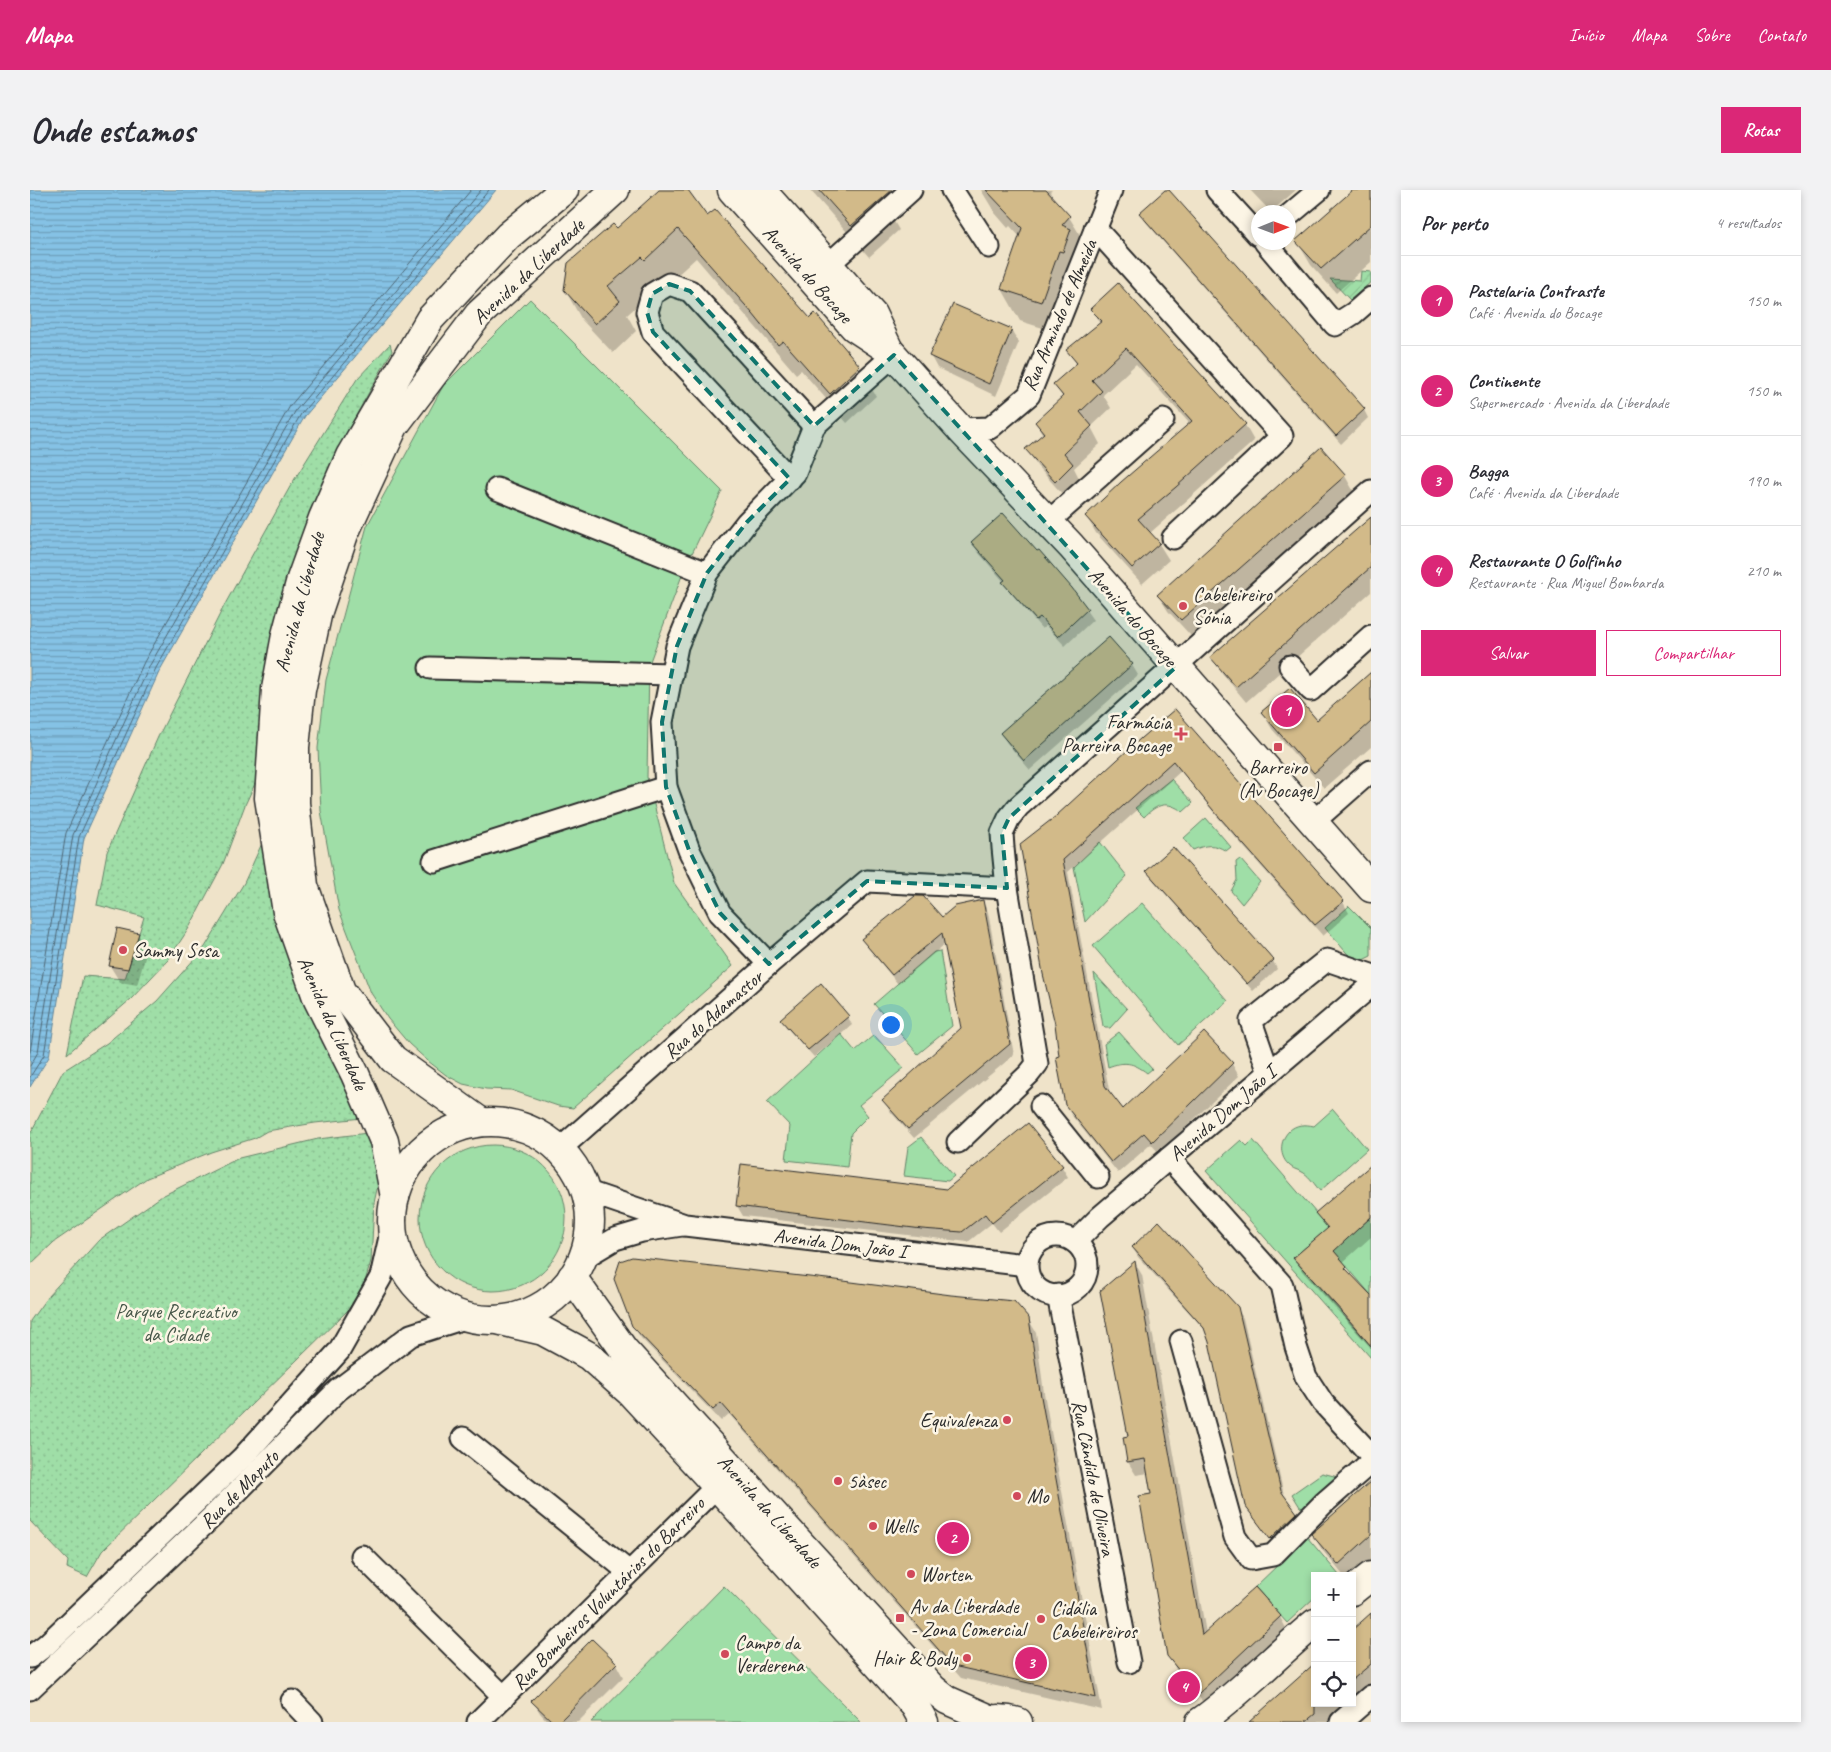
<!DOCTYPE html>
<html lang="pt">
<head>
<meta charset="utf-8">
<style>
	:root { --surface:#fff; --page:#f2f2f3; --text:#2b2b33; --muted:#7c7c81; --line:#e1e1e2; --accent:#db2777 }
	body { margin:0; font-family:Caveat,sans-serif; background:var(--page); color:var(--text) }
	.controls { position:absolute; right:15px; bottom:15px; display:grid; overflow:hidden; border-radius:0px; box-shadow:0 2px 8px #0003 }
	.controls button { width:45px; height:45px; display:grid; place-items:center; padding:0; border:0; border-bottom:1px solid var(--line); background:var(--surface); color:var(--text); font:25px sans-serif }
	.compass { position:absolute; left:1221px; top:15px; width:45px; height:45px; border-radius:50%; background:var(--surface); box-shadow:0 2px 8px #0003; rotate:89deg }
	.you { position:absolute; left:860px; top:834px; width:18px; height:18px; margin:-12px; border:4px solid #fff; border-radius:50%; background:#1a73e8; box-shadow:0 0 0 8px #1a73e833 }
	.badge { display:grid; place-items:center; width:32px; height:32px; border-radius:50%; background:var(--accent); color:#fff; font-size:16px; font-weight:700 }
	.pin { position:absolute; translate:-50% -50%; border:2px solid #fff; box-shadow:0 1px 5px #0006 }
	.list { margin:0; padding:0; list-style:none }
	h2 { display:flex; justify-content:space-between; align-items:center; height:65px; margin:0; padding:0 20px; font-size:21px }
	h2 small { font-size:16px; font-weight:400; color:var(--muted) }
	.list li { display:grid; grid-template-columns:32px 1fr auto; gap:15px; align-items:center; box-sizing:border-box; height:90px; padding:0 20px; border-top:1px solid var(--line) }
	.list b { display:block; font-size:19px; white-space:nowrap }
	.list p { margin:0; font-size:16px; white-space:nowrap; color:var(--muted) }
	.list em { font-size:16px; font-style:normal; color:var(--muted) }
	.actions { display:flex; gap:10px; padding:15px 20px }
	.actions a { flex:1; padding:11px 0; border:1px solid var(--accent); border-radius:0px; text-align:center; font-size:18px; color:var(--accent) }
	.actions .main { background:var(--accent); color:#fff }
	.icon { flex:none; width:28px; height:28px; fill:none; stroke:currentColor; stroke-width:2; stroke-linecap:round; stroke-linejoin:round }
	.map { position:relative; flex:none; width:1341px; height:1532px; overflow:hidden; border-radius:0px }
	header { display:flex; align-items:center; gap:30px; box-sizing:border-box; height:70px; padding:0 25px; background:var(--accent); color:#fff }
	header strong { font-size:24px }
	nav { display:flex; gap:28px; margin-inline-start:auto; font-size:18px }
	.intro { display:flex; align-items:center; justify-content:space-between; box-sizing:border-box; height:120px; padding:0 30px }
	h1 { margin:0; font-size:35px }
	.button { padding:12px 22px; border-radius:0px; background:var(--accent); color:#fff; font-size:18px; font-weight:700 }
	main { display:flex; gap:30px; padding:0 30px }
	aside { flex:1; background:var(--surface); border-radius:0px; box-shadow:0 2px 8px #0003 }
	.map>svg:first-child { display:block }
	.grass { fill:#9fdea7; stroke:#658469 }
	.park { fill:url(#park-dots); stroke:#658469 }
	.garden { fill:url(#garden-furrows); stroke:#658469 }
	.water { fill:url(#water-rules); stroke:#61869b }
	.shadow { fill:#0003 }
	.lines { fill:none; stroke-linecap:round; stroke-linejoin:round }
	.shore { stroke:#4f6775; stroke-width:1 }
	.building { fill:#d2ba89; stroke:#2b2b2b }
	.street-casing { stroke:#2b2b2b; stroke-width:25 }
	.secondary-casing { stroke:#2b2b2b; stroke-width:31 }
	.primary-casing { stroke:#2b2b2b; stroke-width:31 }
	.street { stroke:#fcf5e5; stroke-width:21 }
	.secondary { stroke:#fcf5e5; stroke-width:28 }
	.primary { stroke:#fcf5e5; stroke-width:28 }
	.marked { fill:#0f766e; fill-opacity:0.2; stroke:#0f766e; stroke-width:4; stroke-dasharray:10 6; stroke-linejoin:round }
	.poi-dot { fill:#d1495b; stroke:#fcf5e5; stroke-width:2 }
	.labels { text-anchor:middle; stroke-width:5; stroke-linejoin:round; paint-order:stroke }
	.street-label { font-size:20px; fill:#2b2b2b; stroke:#fcf5e5 }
	.poi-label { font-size:20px; fill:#2b2b2b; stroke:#fcf5e5; text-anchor:start }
	.park-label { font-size:20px; fill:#48584a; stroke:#fcf5e5 }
</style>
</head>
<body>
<header>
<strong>Mapa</strong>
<nav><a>Início</a><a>Mapa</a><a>Sobre</a><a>Contato</a></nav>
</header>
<div class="intro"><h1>Onde estamos</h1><a class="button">Rotas</a></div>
<main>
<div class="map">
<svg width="1341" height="1532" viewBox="0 0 1341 1532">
	<defs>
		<pattern id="park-dots" width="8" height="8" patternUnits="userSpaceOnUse" patternTransform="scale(1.25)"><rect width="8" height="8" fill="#9fdea7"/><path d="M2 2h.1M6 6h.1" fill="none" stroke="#89bf90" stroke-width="1.8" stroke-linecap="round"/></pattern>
		<pattern id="garden-furrows" width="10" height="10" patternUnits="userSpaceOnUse" patternTransform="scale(1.25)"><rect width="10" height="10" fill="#9fdea7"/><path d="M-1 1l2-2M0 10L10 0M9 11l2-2" fill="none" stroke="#89bf90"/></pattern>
		<pattern id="water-rules" width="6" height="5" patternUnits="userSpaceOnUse" patternTransform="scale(1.25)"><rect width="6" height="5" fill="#85c2e5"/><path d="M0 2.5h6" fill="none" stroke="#6d9eba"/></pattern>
	</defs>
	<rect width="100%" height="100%" fill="#efe3c9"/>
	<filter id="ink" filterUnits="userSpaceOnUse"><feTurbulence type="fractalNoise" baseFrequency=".02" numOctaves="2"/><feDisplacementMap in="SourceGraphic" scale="10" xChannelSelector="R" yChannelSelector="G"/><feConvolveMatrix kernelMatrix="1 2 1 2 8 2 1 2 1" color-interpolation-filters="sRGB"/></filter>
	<g filter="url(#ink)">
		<g class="grass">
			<path d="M500,109L692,301L654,380L619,474L617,587L644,693L703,776L543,918L528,916L481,900L456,899L433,894L416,885L398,871L379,854L358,829L341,803L309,720L291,621L288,558L296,490L337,336L413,196Z"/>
			<path d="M1141,589L1163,613L1153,622C1137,610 1127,614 1114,627L1105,618Z"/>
			<path d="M1176,628L1201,657L1196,661C1184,653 1175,655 1163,660L1154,648Z"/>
			<path d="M1070,652L1097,686L1055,732L1044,677Z"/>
			<path d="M1210,669L1230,692L1212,714L1201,701L1207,690L1206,672Z"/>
			<path d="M1112,713L1198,811L1148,855L1063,756Z"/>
			<path d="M1319,716L1341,738V766L1333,770L1322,769L1295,738Z"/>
			<path d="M910,761L922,836L888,864L844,814L904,762Z"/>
			<path d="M1064,783L1097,819L1080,838H1075L1073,836Z"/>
			<path d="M1089,842L1122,879L1117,883C1103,872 1094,871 1078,877L1074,854Z"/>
			<path d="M811,844L825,861L844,845L874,878L829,915L838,926L821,943L817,977L756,970L760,936L737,912Z"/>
			<path d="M1303,919L1337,959L1290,1001C1285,995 1280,987 1274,983C1270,980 1264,980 1260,976C1249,967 1249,951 1259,941C1266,934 1275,934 1284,936Z"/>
			<path d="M891,947L924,986L918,991L874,986L878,957Z"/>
			<path d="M1211,950L1217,956L1223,950L1312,1053L1341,1027V1105L1290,1045L1263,1068L1341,1156V1168L1176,981Z"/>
			<circle cx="463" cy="1028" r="73"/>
			<path d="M1292,1283L1308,1287L1273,1318L1270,1317L1262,1304Z"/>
			<path d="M1277,1347L1309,1385L1285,1386V1407L1257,1433L1225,1397Z"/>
			<path d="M694,1396L831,1532H561Z"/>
		</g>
		<g class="park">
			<path d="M360,154L362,161L314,247L291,300L245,440L232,508L229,585L215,615L193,674L159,738L138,770L101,809L37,864L53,786L95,789L114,727L67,715L77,662L128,547L194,416L261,295L327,189Z"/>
			<path d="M233,651L332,928L285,933L237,941L225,948L181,962L117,988L24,1052L0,1075V944L33,881L77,853L127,811L175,757L214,693Z"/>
			<path d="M338,943L349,990L344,1013L341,1071L334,1095L318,1120L72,1361L57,1387L37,1378L38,1371L0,1331V1131L18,1106L69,1050L132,1006L209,968L288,949Z"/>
		</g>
		<path class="garden" d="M1331,81L1341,82V92L1320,110L1300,89L1330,91Z"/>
		<path class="water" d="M0,0H466L275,226L130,480L54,648L19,867L0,897Z"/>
		<g class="shadow">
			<path d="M641,0H647L677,28L829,177L846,206L817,233L771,180L766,184L666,68L632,99L629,96L597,125L606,141L583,163L552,130L535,100L586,40Z"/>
			<path d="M780,0H843L851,9L869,40L839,67Z"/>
			<path d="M951,0H1022L1020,2L1025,11L1039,27L1058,58L1029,143L990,131L972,99L990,47L980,36L978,38L965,23Z"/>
			<path d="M1137,0L1334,220L1338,228L1311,254L1115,31L1110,23Z"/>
			<path d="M1220,0H1266L1241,22Z"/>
			<path d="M1325,0H1341V72L1306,103L1281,75L1267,51Z"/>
			<path d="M1062,119L1215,235L1224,251L1120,343L1129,354L1139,370L1112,394L1066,343L1056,326L1160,234L1106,174L1073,205L1081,218L1061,237L1070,254L1044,278L1051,292L1035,307L1007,276L997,259L1013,245L1006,232L1033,208L1025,194L1047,175L1038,160L1070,134Z"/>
			<path d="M981,140L989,152L966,206L907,178L900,165Z"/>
			<path d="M1315,286L1324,302L1161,446L1138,421L1128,405Z"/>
			<path d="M1341,328V402L1216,512L1192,483L1182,467Z"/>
			<path d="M942,352L1041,399L1063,430L1035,456L1016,436L1012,439L980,402L974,392L948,362Z"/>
			<path d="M1079,449L1102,475L1108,485L1000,580L977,553L971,544Z"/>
			<path d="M1341,483V557L1294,598L1242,539L1233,523L1287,532Z"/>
			<path d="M1145,521L1313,712L1319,723L1293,746L1191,631L1151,581L1038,682L1080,905L1093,920L1174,844L1202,874L1209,886L1129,963L1121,954L1088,983L1043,927L1036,915L1031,867L1026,627Z"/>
			<path d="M1118,682L1243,771L1247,779L1223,801L1122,689Z"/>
			<path d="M953,712L958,722L984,865L884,948L859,920L854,910L932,839L915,754L868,794L839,759L833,749L912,729Z"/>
			<path d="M108,744L117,761L107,795L90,792L80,776Z"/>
			<path d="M818,827L822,835L784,867L756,837L752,829Z"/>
			<path d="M1341,975V1047L1312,1073L1321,1086L1341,1107V1158L1272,1081L1264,1068L1298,1040L1287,1023Z"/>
			<path d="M1032,977L1038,987L969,1042L962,1033L938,1052L713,1026L707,1016L917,1000Z"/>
			<path d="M1103,1058L1207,1118L1213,1128L1255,1309L1271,1332L1246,1357L1216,1315L1177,1142L1108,1067Z"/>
			<path d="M1105,1073L1112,1085L1176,1443L1250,1427L1257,1440L1176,1516L1146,1479L1138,1465L1123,1305L1119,1283L1106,1285L1098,1272Z"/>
			<path d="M998,1129L1006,1142L1014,1203L1072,1520L931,1488L699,1224L691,1231L611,1148L603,1135Z"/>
			<path d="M1341,1294V1370L1322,1387L1314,1386L1292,1360L1283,1344Z"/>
			<path d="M1341,1425V1498L1301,1532H1221L1285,1513H1322V1442Z"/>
			<path d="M562,1451L586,1474L593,1487L548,1532H518L510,1523L503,1511Z"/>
		</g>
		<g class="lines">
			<g class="shore">
				<path d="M0,862L36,643L114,472L260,216L441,0"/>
				<path d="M0,876L8,862L43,645L120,475L266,220L451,0"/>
				<path d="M0,887L14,865L49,647L126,478L271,224L459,0"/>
			</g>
		</g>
		<g class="building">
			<path d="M629,0H658L677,26L685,20L780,128L785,123L830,176L800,204L753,151L748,155L723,124L648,39L615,70L612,67L578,96L590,111L565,134L534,100L538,73L583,34L587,38Z"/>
			<path d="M789,0H862L821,36Z"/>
			<path d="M956,0H1016L1040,26L1032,35L1041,39L1033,62L1029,61L1011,112L971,99L992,38Z"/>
			<path d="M1135,0H1139L1335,219L1306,246L1109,23Z"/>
			<path d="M1323,0H1341V35L1291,79L1265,51Z"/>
			<path d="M1088,93L1216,234L1146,297L1108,329L1130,353L1102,378L1055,326L1091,292L1162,231L1096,158L1062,190L1072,201L1050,222L1062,236L1034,263L1043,274L1025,292L995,259L1014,243L1005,232L1033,206L1023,194L1047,173L1036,160L1072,131L1060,119Z"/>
			<path d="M923,114L982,139L959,194L899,166Z"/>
			<path d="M1291,257L1316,285L1151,430L1127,405Z"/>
			<path d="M973,323L1007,361L1009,360L1042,398L1058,419L1028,447L1010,427L1006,430L972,392L975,390L941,352Z"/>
			<path d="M1341,327V377L1206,497L1180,467Z"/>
			<path d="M1079,447L1103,474L994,571L970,543Z"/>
			<path d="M1341,482V532L1284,583L1231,522L1260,498L1287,530Z"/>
			<path d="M1145,519L1314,711L1285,735L1183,620L1143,571L1033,670L1075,896L1093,919L1174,842L1203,873L1122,952L1114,943L1081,972L1035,915L1026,867L1029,866L1025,834L1013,784L990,654L1026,626L1111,548Z"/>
			<path d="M1143,657L1244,770L1217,794L1116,681Z"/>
			<path d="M885,706H893L912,727L925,716L953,710L980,854L878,939L852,910L931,838L912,743L862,785L831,749Z"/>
			<path d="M87,738L109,743L98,779L79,776Z"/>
			<path d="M791,793L819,826L778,860L750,829Z"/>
			<path d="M998,933L1033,976L962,1033L955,1024L932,1042L892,1039L706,1016L711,974L917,999Z"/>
			<path d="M1341,975V1027L1304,1061L1317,1076L1315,1078L1341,1105V1156L1314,1124L1263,1068L1298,1038L1285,1023Z"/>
			<path d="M1129,1031L1208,1117L1251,1301L1267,1323L1240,1349L1215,1316L1179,1152L1174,1138L1102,1057Z"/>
			<path d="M602,1067L806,1090L921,1105L984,1111L999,1128L1008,1190L1066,1508L923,1476L691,1213L683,1220L602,1136L584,1089L590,1071Z"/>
			<path d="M1105,1071L1172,1445L1225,1397L1251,1426L1168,1504L1137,1466L1109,1306L1121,1304L1115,1269L1097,1272L1093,1247L1098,1246L1070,1101Z"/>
			<path d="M1341,1291V1345L1308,1375L1281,1344Z"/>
			<path d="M1341,1423V1474L1322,1490V1440Z"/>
			<path d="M562,1449L587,1473L529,1532H523L501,1511Z"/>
			<path d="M1285,1473V1524L1275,1532H1219Z"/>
		</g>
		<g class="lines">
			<g class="street-casing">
				<g id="street">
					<path d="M922,0L959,57"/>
					<path d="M1187,0L1228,45"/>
					<path d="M1258,26L1289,0"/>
					<path d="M1065,38L1252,246L1143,348"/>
					<path d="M1235,52L1305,135L1324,123L1341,108"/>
					<path d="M798,75L881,0"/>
					<path d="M930,239L960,238L999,205L1081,0"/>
					<path d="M760,289L623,142L617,122L622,104L639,94L660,101L784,236"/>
					<path d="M467,299L677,383"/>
					<path d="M1018,332L1133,230"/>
					<path d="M1260,476L1281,500L1341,446"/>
					<path d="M400,478L642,484"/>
					<path d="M1283,632L1341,581"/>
					<path d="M404,671L636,597"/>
					<path d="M739,774L690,723L659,660L636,597L632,532L647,456L677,383L717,332L765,283L784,236L864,165"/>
					<path d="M1239,883L1221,831L1297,770L1341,785"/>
					<path d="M1011,916L1068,987"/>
					<path d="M928,952L999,884L1007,874L977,698L973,658L972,643L979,628L988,617L1341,301"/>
					<path d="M530,959L739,774L837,691L977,698"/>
					<path d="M1139,968L1252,1095L1266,1157L1276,1187L1293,1213L1341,1265"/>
					<path d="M555,1001L655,1035L996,1075"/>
					<circle cx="1027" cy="1076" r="30"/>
					<path d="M1045,1052L1070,1027L1341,796"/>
					<path d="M553,1068L585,1049L612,1041L652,1035"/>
					<path d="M1028,1105L1099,1472"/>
					<path d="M1151,1151L1205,1347L1221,1369L1243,1365L1294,1313L1341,1272"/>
					<path d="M433,1248L599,1382"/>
					<path d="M332,1366L474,1507"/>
					<path d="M0,1467L16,1455L213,1267L309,1161L351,1087L362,1038"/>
					<path d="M0,1499L185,1324L308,1200L381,1145L437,1127"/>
					<path d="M262,1511L282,1532"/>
					<path d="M448,1532L687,1296"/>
					<path d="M1311,1532L1341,1506"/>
				</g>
			</g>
			<g class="secondary-casing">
				<g id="secondary">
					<path d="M702,0L824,137L859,160L930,239L1041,356L1341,698"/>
					<path d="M731,0L842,124L859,160"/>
					<path d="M451,932L363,869L311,801L274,696L265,613V557L271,500L288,421L314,344L364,236L449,124L585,0"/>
					<circle cx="461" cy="1031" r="99"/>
					<path d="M365,1007L354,951L325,884L288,810L257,722L239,608L246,499L256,445L271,389L293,328L320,266L400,129L478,46L534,0"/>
					<path d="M542,1087L594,1160L903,1499L917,1510L960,1529"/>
					<path d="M471,1131L513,1141L550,1161L559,1166L600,1202L687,1296L885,1516L894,1532"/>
					<path d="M1322,1401L1341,1386"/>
					<path d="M1170,1532C1211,1503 1246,1465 1285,1433"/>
				</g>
			</g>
			<g class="primary-casing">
				<path id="primary" d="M949,1532C962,1528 975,1528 988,1532"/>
			</g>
			<use href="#street" class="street"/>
			<use href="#secondary" class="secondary"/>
			<use href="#primary" class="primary"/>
		</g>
	</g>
	<path class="marked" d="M639,94L660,101L784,236L864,165L1146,477L979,628L972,643L977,698L837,691L739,774L690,723L659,660L636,597L632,532L647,456L677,383L717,332L760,289L623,142L617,122L622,104Z"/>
	<g class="poi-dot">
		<circle cx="1153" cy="416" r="5"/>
		<path d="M1148.5 536.5h5v5h5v5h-5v5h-5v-5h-5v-5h5z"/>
		<rect x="1243" y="552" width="10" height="10" rx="2.5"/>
		<circle cx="93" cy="760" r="5"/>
		<circle cx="977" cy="1230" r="5"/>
		<circle cx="808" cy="1291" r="5"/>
		<circle cx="987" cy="1306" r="5"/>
		<circle cx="843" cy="1336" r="5"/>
		<circle cx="881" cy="1384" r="5"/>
		<rect x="865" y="1423" width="10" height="10" rx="2.5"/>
		<circle cx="1011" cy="1429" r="5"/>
		<circle cx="695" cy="1464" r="5"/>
		<circle cx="937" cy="1468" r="5"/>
	</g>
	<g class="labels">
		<g class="street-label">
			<text transform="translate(498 81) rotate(-43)" y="7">Avenida da Liberdade</text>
			<text transform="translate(778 84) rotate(48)" y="7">Avenida do Bocage</text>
			<text transform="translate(1029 125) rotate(-67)" y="7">Rua Armindo de Almeida</text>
			<text transform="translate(269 412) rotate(-75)" y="7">Avenida da Liberdade</text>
			<text transform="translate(1103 427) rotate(49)" y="7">Avenida do Bocage</text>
			<text transform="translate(683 824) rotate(-41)" y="7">Rua do Adamastor</text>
			<text transform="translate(303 833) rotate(66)" y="7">Avenida da Liberdade</text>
			<text transform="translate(1192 923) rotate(-41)" y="7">Avenida Dom João I</text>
			<text transform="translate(810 1053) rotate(7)" y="7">Avenida Dom João I</text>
			<text transform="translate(1064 1288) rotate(79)" y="7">Rua Cândido de Oliveira</text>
			<text transform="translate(209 1299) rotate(-45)" y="7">Rua de Maputo</text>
			<text transform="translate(740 1321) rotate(48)" y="7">Avenida da Liberdade</text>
			<text transform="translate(578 1403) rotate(-45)" y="7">Rua Bombeiros Voluntários do Barreiro</text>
		</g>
		<g class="poi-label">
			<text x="1163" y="411">Cabeleireiro<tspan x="1163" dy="23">Sónia</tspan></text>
			<text x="1141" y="539" text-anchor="end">Farmácia<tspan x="1141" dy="23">Parreira Bocage</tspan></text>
			<text x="1248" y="584" text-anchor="middle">Barreiro<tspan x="1248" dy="23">(Av Bocage)</tspan></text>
			<text x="103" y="767">Sammy Sosa</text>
			<text x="967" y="1237" text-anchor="end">Equivalenza</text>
			<text x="818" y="1298">5àsec</text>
			<text x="997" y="1313">Mo</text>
			<text x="853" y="1343">Wells</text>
			<text x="891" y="1391">Worten</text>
			<text x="880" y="1423">Av da Liberdade<tspan x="880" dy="23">- Zona Comercial</tspan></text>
			<text x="1021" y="1425">Cidália<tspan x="1021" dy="23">Cabeleireiros</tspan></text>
			<text x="705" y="1459">Campo da<tspan x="705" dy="23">Verderena</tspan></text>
			<text x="927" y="1475" text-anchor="end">Hair &amp; Body</text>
		</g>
		<g class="park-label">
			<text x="146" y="1128">Parque Recreativo<tspan x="146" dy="23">da Cidade</tspan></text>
		</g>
	</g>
</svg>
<div class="controls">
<button>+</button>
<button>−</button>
<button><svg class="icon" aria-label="locate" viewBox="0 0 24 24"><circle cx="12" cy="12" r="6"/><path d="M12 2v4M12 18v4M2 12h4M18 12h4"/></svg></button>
</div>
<svg class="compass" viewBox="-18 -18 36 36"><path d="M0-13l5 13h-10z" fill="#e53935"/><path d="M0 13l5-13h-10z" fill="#7c7c81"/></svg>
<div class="you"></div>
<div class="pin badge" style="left:1257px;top:521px">1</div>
<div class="pin badge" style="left:923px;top:1348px">2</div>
<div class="pin badge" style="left:1001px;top:1473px">3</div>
<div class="pin badge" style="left:1154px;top:1497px">4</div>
</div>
<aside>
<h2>Por perto<small>4 resultados</small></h2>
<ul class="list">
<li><span class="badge">1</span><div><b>Pastelaria Contraste</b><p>Café · Avenida do Bocage</p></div><em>150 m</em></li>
<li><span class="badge">2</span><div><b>Continente</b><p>Supermercado · Avenida da Liberdade</p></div><em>150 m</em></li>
<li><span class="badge">3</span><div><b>Bagga</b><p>Café · Avenida da Liberdade</p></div><em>190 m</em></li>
<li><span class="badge">4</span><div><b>Restaurante O Golfinho</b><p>Restaurante · Rua Miguel Bombarda</p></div><em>210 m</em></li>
</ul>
<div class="actions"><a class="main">Salvar</a><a>Compartilhar</a></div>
</aside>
</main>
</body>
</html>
